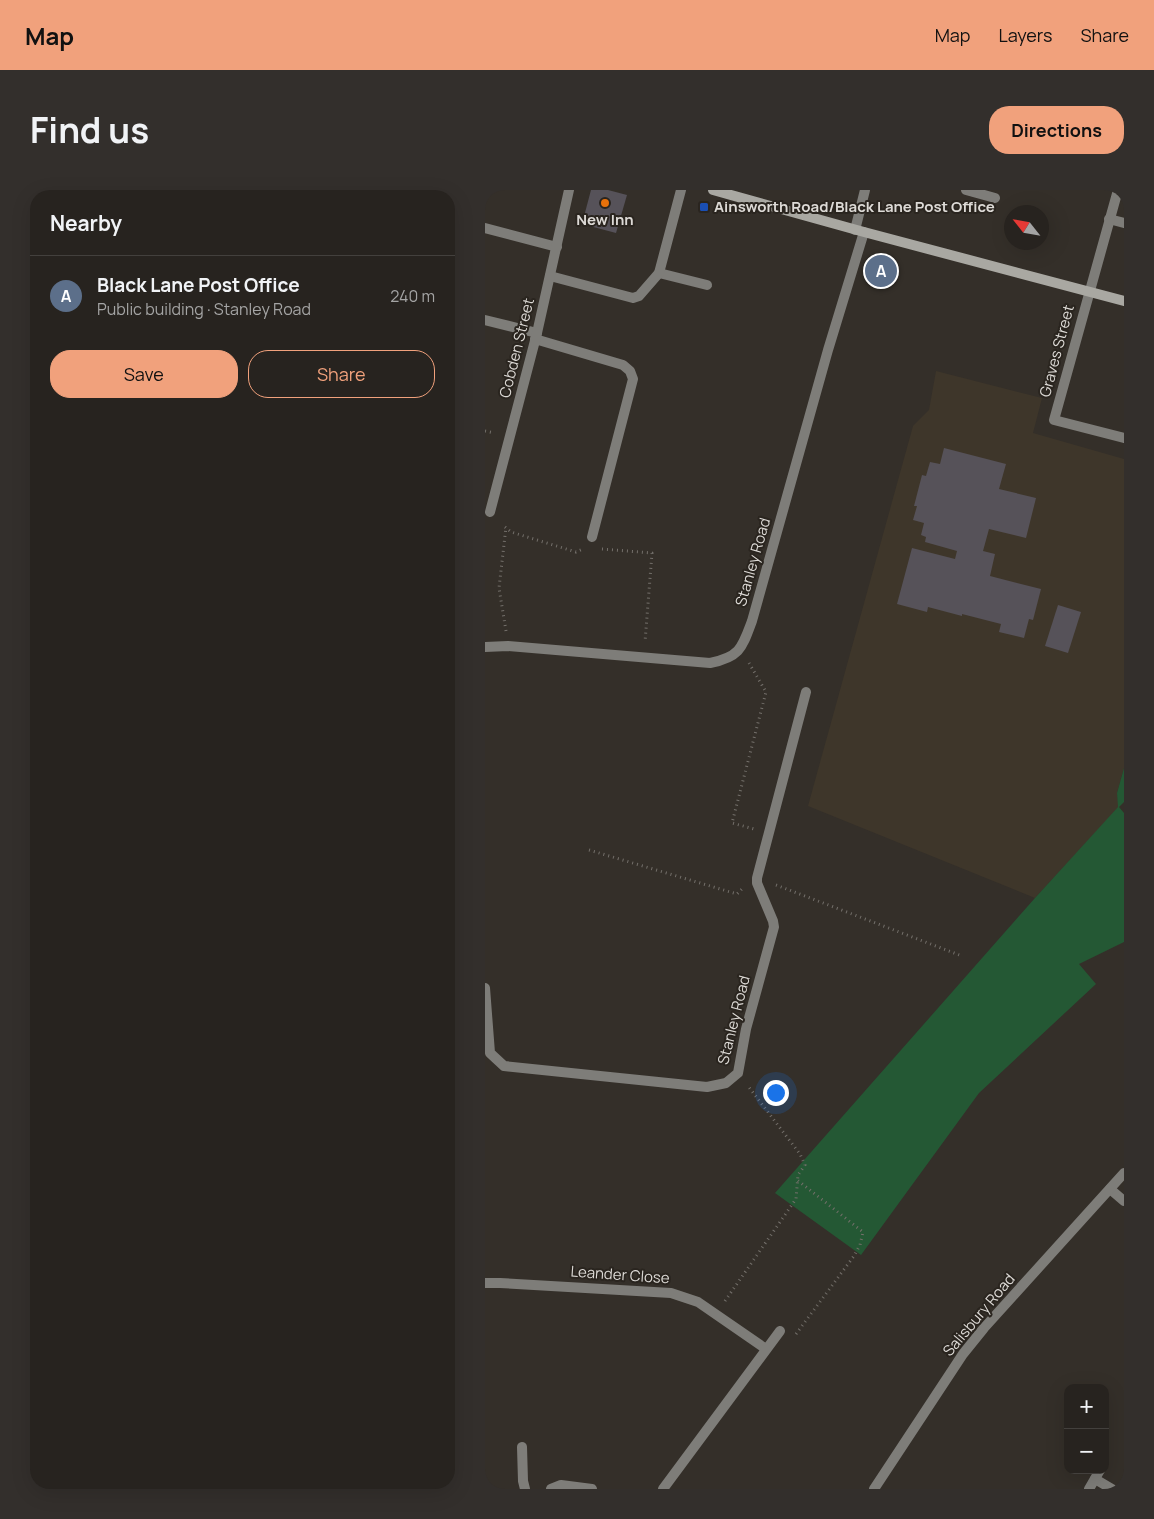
<!DOCTYPE html>
<html lang="en">
<head>
<meta charset="utf-8">
<style>
	:root { --surface:#27231f; --page:#332f2c; --text:#f1f3f6; --muted:#a4a4a4; --line:#43403d; --accent:#f1a17c }
	body { margin:0; font-family:Manrope,sans-serif; background:var(--page); color:var(--text) }
	.controls { position:absolute; right:15px; bottom:15px; display:grid; overflow:hidden; border-radius:10px; box-shadow:0 5px 20px #0002 }
	.controls button { width:45px; height:45px; display:grid; place-items:center; padding:0; border:0; border-bottom:1px solid var(--line); background:var(--surface); color:var(--text); font:25px sans-serif }
	.compass { position:absolute; left:519px; top:15px; width:45px; height:45px; border-radius:50%; background:var(--surface); box-shadow:0 5px 20px #0002; rotate:301deg }
	.you { position:absolute; left:290px; top:902px; width:18px; height:18px; margin:-12px; border:4px solid #fff; border-radius:50%; background:#1a73e8; box-shadow:0 0 0 8px #1a73e833 }
	.badge { display:grid; place-items:center; width:32px; height:32px; border-radius:50%; background:var(--accent); color:#fff; font-size:16px; font-weight:700 }
	.pin { position:absolute; translate:-50% -50%; border:2px solid #fff; box-shadow:0 1px 5px #0006 }
	.list { margin:0; padding:0; list-style:none }
	h2 { display:flex; justify-content:space-between; align-items:center; height:65px; margin:0; padding:0 20px; font-size:21px }
	h2 small { font-size:16px; font-weight:400; color:var(--muted) }
	.list li { display:grid; grid-template-columns:32px 1fr auto; gap:15px; align-items:center; box-sizing:border-box; height:80px; padding:0 20px; border-top:1px solid var(--line) }
	.list b { display:block; font-size:19px; white-space:nowrap }
	.list p { margin:0; font-size:16px; white-space:nowrap; color:var(--muted) }
	.list em { font-size:16px; font-style:normal; color:var(--muted) }
	.actions { display:flex; gap:10px; padding:15px 20px }
	.actions a { flex:1; padding:11px 0; border:1px solid var(--accent); border-radius:20px; text-align:center; font-size:18px; color:var(--accent) }
	.actions .main { background:var(--accent); color:#111 }
	.map { position:relative; flex:none; width:639px; height:1299px; overflow:hidden; border-radius:20px }
	header { display:flex; align-items:center; gap:30px; box-sizing:border-box; height:70px; padding:0 25px; background:var(--accent); color:#111 }
	header strong { font-size:24px }
	nav { display:flex; gap:28px; margin-inline-start:auto; font-size:18px }
	.intro { display:flex; align-items:center; justify-content:space-between; box-sizing:border-box; height:120px; padding:0 30px }
	h1 { margin:0; font-size:35px }
	.button { padding:12px 22px; border-radius:20px; background:var(--accent); color:#111; font-size:18px; font-weight:700 }
	main { display:flex; gap:30px; padding:0 30px }
	aside { flex:1; background:var(--surface); border-radius:20px; box-shadow:0 5px 20px #0002 }
	.map>svg:first-child { display:block }
	.built { fill:#3e362a }
	.green { fill:#245834 }
	.building { fill:#565259 }
	.lines { fill:none; stroke-linecap:round; stroke-linejoin:round }
	.path { stroke:#74706b; stroke-width:3; stroke-dasharray:1 4; stroke-linecap:butt }
	.lane { stroke:#7e7d79; stroke-width:10 }
	.street { stroke:#7e7d79; stroke-width:10 }
	.secondary { stroke:#a9a8a2; stroke-width:10 }
	.food-dot { fill:#e8710a; stroke:#2a251f; stroke-width:2 }
	.transit-dot { fill:#1a4fb4; stroke:#2a251f; stroke-width:2 }
	.labels { text-anchor:middle; stroke-width:4; stroke-linejoin:round; paint-order:stroke }
	.poi-label { font-size:15px; font-weight:bold; fill:#dddad6; stroke:#2a251f; text-anchor:start }
	.street-label { font-size:15px; fill:#dddad6; stroke:#2a251f }
</style>
</head>
<body>
<header>
<strong>Map</strong>
<nav><a>Map</a><a>Layers</a><a>Share</a></nav>
</header>
<div class="intro"><h1>Find us</h1><a class="button">Directions</a></div>
<main>
<aside>
<h2>Nearby<small></small></h2>
<ul class="list">
<li><span class="badge" style="background:#5c6f8a">A</span><div><b>Black Lane Post Office</b><p>Public building · Stanley Road</p></div><em>240 m</em></li>
</ul>
<div class="actions"><a class="main">Save</a><a>Share</a></div>
</aside>
<div class="map">
<svg width="639" height="1299" viewBox="0 0 639 1299">
	<rect width="100%" height="100%" fill="#342f29"/>
	<path class="built" d="M451,181L557,208L548,243L639,269V578L632,603L634,617L550,708L323,616L428,236L444,220Z"/>
	<path class="green" d="M639,578V612L634,617L639,623V752L594,774L611,794L494,903L376,1065L290,1003L550,708L633,617L632,603Z"/>
	<g class="building">
		<path d="M106,0H123L142,5L131,43L97,34Z"/>
		<path d="M459,258L521,274L514,299L551,308L541,348L504,339L498,361L510,364L505,386L556,399L548,430L544,429L539,448L514,442L516,434L477,424V426L443,417L442,422L412,414L427,358L470,369L472,361L440,352L441,347L436,345L439,333L428,330L432,316H429L437,285L441,286L445,272L455,274Z"/>
		<path d="M573,415L596,422L583,463L560,456Z"/>
	</g>
	<g class="lines">
		<g class="path">
			<path d="M0,241L9,243"/>
			<path d="M20,337L26,342L91,362L98,359"/>
			<path d="M117,359L167,363L160,452"/>
			<path d="M21,441L14,398L21,337"/>
			<path d="M264,473L281,502L247,633L269,639"/>
			<path d="M104,660L252,704L257,699"/>
			<path d="M291,695L477,766"/>
			<path d="M240,1111L311,1009L313,985L320,975L315,964L263,896"/>
			<path d="M311,1144L369,1066L375,1055L378,1042L311,989"/>
		</g>
		<g class="lane">
			<path d="M481,0L510,8"/>
			<path d="M624,29L639,33"/>
			<path d="M0,38L72,57"/>
			<path d="M174,83L222,95"/>
			<path d="M65,86L148,108L154,106L174,83L196,0"/>
			<path d="M50,149L138,175L145,181L148,189L107,347"/>
			<path d="M37,1257L38,1291L40,1299"/>
		</g>
		<g class="street">
			<path d="M633,0L569,230L639,248"/>
			<path d="M370,40L380,0"/>
			<path d="M0,130L52,143"/>
			<path d="M5,322L52,143L84,0"/>
			<path d="M0,457L23,456L225,473C255,467 257,458 267,431L343,160L379,42"/>
			<path d="M0,798L5,863L19,876L222,897L241,893L253,883L261,839L289,737L288,731L272,693V688L321,502"/>
			<path d="M625,999L639,1011"/>
			<path d="M0,1093H15L186,1103L213,1112L281,1159"/>
			<path d="M610,1289L627,1299"/>
			<path d="M66,1299L76,1295L107,1299"/>
			<path d="M178,1299L295,1141"/>
			<path d="M389,1299L478,1164L499,1138L639,983"/>
			<path d="M604,1299L615,1280"/>
		</g>
		<path class="secondary" d="M228,0L379,42L639,111"/>
	</g>
	<circle class="food-dot" cx="120" cy="13" r="5"/>
	<rect class="transit-dot" x="214" y="12" width="10" height="10" rx="2.5"/>
	<g class="labels">
		<g class="poi-label">
			<text x="229" y="22">Ainsworth Road/Black Lane Post Office</text>
			<text x="120" y="35" text-anchor="middle">New Inn</text>
		</g>
		<g class="street-label">
			<text transform="translate(32 158) rotate(-76)" y="5">Cobden Street</text>
			<text transform="translate(572 161) rotate(-75)" y="5">Graves Street</text>
			<text transform="translate(268 372) rotate(-74)" y="5">Stanley Road</text>
			<text transform="translate(249 830) rotate(-76)" y="5">Stanley Road</text>
			<text transform="translate(135 1085) rotate(4)" y="5">Leander Close</text>
			<text transform="translate(494 1125) rotate(-50)" y="5">Salisbury Road</text>
		</g>
	</g>
</svg>
<div class="controls">
<button>+</button>
<button>−</button>
</div>
<svg class="compass" viewBox="-18 -18 36 36"><path d="M0-13l5 13h-10z" fill="#e53935"/><path d="M0 13l5-13h-10z" fill="#a4a4a4"/></svg>
<div class="you"></div>
<div class="pin badge" style="left:396px;top:81px;background:#5c6f8a">A</div>
</div>
</main>
</body>
</html>
